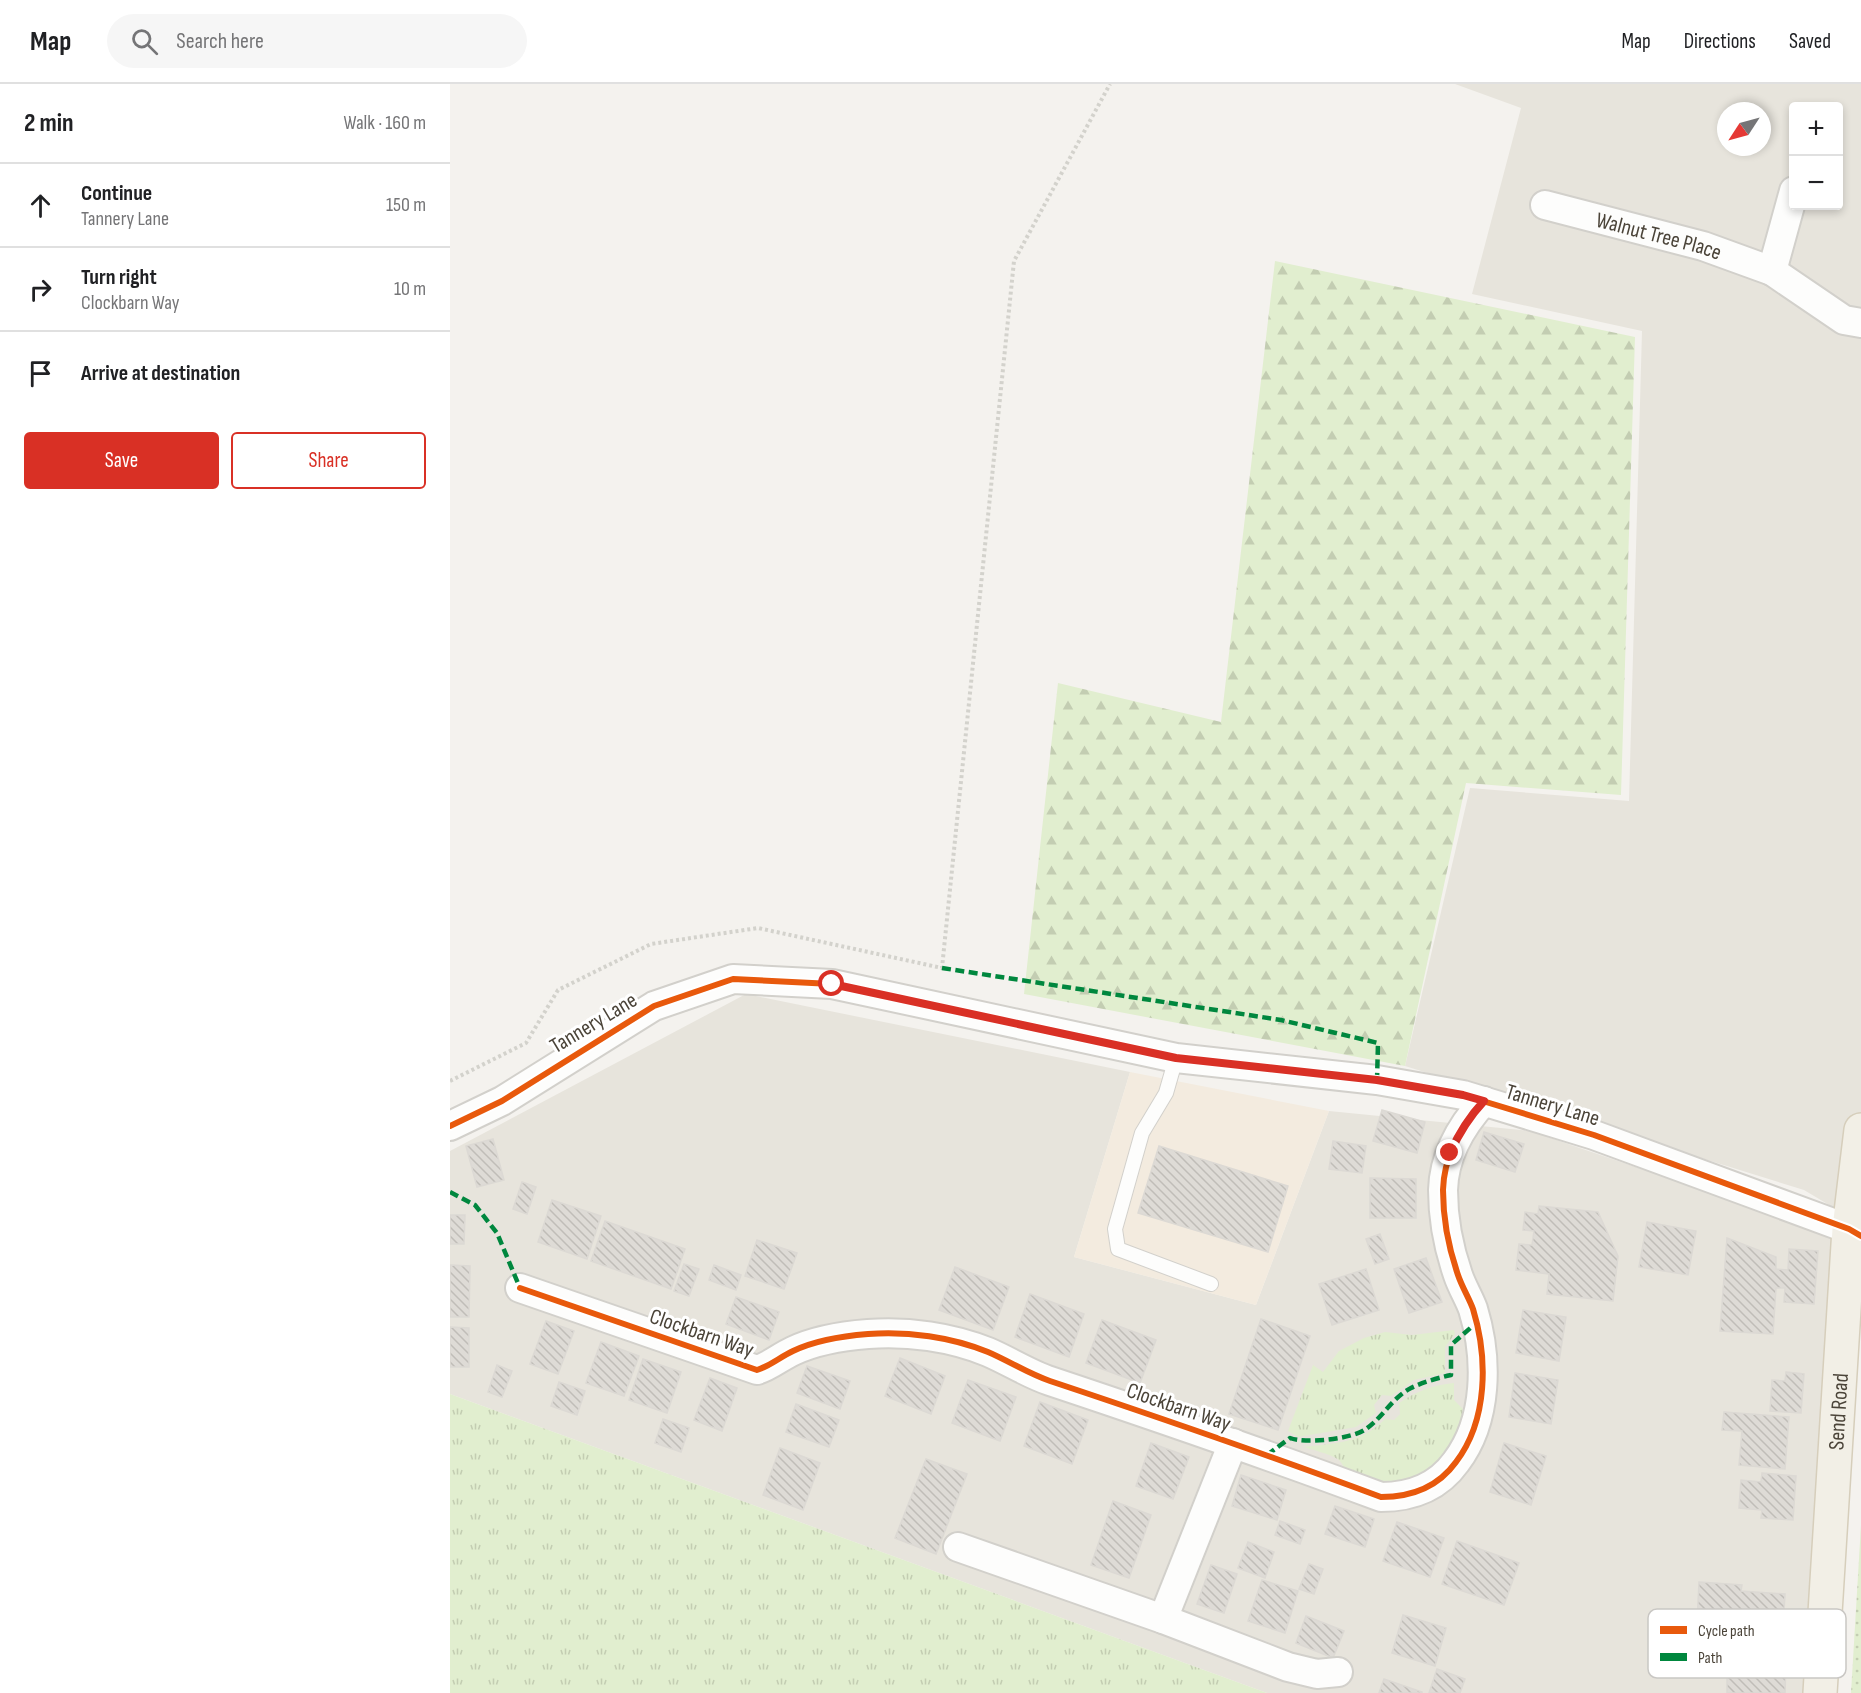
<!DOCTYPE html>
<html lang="en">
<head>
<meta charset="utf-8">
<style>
	:root { --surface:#fff; --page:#f6f6f6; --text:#202124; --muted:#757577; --line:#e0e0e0; --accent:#d93025 }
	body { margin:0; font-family:"Sofia Sans Condensed",sans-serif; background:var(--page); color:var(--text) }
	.controls { position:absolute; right:18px; top:18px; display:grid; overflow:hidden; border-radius:6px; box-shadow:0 3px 9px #0003 }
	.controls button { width:54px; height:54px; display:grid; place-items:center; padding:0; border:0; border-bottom:2px solid var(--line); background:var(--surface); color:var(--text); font:30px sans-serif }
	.compass { position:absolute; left:1267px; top:18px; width:54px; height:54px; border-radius:50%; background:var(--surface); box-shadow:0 3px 9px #0003; rotate:234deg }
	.stop { position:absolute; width:18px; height:18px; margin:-14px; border:4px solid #d93025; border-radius:50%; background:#fff }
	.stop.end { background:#d93025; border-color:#fff; box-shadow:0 2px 6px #0008 }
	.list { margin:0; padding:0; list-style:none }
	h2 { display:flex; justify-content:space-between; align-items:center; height:78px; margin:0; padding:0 24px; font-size:26px }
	h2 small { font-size:20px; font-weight:400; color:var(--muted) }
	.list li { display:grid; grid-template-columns:39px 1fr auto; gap:18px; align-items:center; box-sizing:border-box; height:84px; padding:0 24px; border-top:2px solid var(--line) }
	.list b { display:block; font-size:22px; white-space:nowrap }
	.list p { margin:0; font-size:20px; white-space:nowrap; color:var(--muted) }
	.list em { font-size:20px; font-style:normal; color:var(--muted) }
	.actions { display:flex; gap:12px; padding:18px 24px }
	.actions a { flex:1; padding:14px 0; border:2px solid var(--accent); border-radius:6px; text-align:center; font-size:21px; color:var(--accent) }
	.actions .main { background:var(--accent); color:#fff }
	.icon { flex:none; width:33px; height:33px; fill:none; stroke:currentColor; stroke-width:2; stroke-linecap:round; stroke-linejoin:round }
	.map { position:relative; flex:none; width:1411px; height:1609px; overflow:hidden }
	header { display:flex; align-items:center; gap:36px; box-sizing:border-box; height:84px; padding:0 30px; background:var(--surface); border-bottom:2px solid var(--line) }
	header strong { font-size:28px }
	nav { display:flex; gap:33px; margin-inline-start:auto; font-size:21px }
	.search { width:420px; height:54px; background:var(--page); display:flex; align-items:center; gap:15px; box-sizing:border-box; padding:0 21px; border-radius:33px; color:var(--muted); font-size:22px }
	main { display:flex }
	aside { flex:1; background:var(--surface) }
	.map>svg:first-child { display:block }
	.residential { fill:#e7e4dc; fill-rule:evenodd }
	.commercial { fill:#f3ebdf }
	.grass { fill:url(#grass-tufts) }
	.forest { fill:url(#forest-firs) }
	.park { fill:url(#park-dots) }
	.building { fill:url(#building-back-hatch); stroke:#dcd9d4; stroke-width:1.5 }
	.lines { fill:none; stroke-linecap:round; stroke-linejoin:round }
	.service-casing { stroke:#d2d0cb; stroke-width:16 }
	.minor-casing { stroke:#d2d0cb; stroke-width:32 }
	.primary-casing { stroke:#d6cebb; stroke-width:36 }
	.path { stroke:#d3d2cc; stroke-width:4; stroke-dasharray:3 3; stroke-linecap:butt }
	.service { stroke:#fdfdfc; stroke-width:14 }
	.minor { stroke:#fdfdfc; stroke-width:28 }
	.primary { stroke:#f2efe6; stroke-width:33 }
	.quiet { stroke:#00873e; stroke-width:4.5; stroke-dasharray:9 4.5; stroke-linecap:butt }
	.cycleway-casing { stroke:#fff; stroke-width:10 }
	.cycleway { stroke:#e8590c; stroke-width:6 }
	.route { stroke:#d93025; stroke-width:8 }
	.labels { text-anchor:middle; stroke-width:6; stroke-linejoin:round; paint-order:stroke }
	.street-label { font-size:22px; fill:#4b4439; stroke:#fff }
	.key { fill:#fff; stroke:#c9c7c4; stroke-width:1.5 }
	.key-label { font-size:16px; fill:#4b4439 }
</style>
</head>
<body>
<header>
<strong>Map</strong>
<div class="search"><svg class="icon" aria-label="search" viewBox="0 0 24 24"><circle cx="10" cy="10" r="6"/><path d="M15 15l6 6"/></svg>Search here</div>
<nav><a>Map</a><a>Directions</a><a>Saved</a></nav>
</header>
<main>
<aside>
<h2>2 min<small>Walk · 160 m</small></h2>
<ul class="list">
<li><svg class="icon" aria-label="ahead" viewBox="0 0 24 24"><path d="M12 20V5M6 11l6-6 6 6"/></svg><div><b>Continue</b><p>Tannery Lane</p></div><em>150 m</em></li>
<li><svg class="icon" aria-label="right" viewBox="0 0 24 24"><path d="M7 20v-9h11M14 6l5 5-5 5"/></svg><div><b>Turn right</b><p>Clockbarn Way</p></div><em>10 m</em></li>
<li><svg class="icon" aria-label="arrive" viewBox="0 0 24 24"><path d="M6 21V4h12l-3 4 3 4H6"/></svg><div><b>Arrive at destination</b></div></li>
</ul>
<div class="actions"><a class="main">Save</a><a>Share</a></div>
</aside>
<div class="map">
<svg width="1411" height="1609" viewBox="0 0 1411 1609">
	<defs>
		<pattern id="grass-tufts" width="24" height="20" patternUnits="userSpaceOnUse" patternTransform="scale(1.5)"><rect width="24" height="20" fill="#e1eecf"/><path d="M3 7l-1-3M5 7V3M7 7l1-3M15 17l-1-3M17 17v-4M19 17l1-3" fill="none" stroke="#c3cdb2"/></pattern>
		<pattern id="forest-firs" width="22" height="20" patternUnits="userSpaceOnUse" patternTransform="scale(1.5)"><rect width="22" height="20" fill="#e1eecf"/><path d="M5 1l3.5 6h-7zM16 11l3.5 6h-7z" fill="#c3cdb2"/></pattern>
		<pattern id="park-dots" width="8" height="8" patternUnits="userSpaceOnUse" patternTransform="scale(1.5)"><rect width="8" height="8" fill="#e1eecf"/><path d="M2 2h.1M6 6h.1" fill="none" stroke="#c3cdb2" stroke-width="1.8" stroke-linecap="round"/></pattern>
		<pattern id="building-back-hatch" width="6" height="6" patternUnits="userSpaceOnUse" patternTransform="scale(1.5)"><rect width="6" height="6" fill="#dedbd6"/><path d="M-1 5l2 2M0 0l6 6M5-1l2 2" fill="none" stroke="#c0bdb8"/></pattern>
	</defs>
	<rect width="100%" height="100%" fill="#f4f2ee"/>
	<g class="residential">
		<path d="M1005,0H1411V1140L1354,1106L955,982L1020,704L1179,717L1192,247L1022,210L1071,24ZM1344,22H1388V122H1344ZM1276,27H1312V63H1276Z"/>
		<path d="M296,910L680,988L624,1173L806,1221L879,1027L1080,1047L1391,1153L1359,1609H817L0,1310V1067Z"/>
	</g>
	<path class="commercial" d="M680,988L879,1027L806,1221L624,1173Z"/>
	<g class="grass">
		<path d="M1004,1246L1005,1250L995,1263V1289L964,1296L941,1312L932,1311L924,1321L926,1329L906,1343L848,1353L838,1347L863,1281L873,1288L889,1267L914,1254L935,1248L962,1251Z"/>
		<path d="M1004,1299V1316L1015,1327C1002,1383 957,1419 901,1391C895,1388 894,1381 889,1376C883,1371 863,1366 854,1363C887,1359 911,1359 935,1335L944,1336L950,1330L949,1319C967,1307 983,1301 1004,1299Z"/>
		<path d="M0,1310L817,1609H0Z"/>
	</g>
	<path class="forest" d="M825,177L1185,253L1171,711L1016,699L955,982L574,910L608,599L771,638Z"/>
	<path class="park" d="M1411,1441V1609H1401Z"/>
	<g class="building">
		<path d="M932,1026L975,1038L967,1069L923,1057Z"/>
		<path d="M1034,1048L1074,1060L1065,1088L1026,1076Z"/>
		<path d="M43,1055L54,1096L27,1103L16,1062Z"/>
		<path d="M883,1057L916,1062L912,1089L879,1085Z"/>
		<path d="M709,1062L838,1102L818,1168L688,1129Z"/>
		<path d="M920,1094L966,1095V1134H920Z"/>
		<path d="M72,1098L86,1103L77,1130L63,1125Z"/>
		<path d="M102,1116L151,1132L137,1175L88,1158Z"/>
		<path d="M1089,1122L1148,1128L1168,1172L1163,1217L1097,1210L1099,1190L1066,1186L1069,1160L1082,1161L1084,1147L1073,1146L1075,1128L1088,1130Z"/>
		<path d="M0,1131H15L14,1160H0Z"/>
		<path d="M155,1137L235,1165L221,1205L141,1177Z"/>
		<path d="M1197,1138L1246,1147L1238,1191L1189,1183Z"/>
		<path d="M930,1150L939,1175L925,1180L916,1155Z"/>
		<path d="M1277,1154L1326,1173V1185L1338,1186L1339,1165L1368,1167L1364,1220L1334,1218L1335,1204H1326L1323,1250L1270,1247Z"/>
		<path d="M307,1156L347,1169L334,1205L295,1192Z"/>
		<path d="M976,1174L992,1218L959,1229L944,1185Z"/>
		<path d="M234,1180L249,1185L239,1212L224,1207Z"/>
		<path d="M0,1181L20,1182L19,1233H0Z"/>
		<path d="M264,1181L291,1191L286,1206L259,1196Z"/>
		<path d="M505,1183L559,1203L543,1246L489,1226Z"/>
		<path d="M916,1185L929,1226L882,1241L869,1200Z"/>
		<path d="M580,1210L634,1230L619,1273L565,1253Z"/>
		<path d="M286,1213L329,1228L319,1256L276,1240Z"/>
		<path d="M1073,1226L1116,1233L1109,1277L1066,1269Z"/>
		<path d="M811,1235L860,1252L828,1346L779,1330Z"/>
		<path d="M652,1236L706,1256L690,1299L636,1279Z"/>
		<path d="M96,1237L124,1247L108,1290L80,1280Z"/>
		<path d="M0,1243L19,1244V1283H0Z"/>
		<path d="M151,1258L189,1272L174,1312L136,1299Z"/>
		<path d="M450,1274L495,1292L481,1330L435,1312Z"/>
		<path d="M193,1275L231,1288L217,1329L179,1316Z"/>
		<path d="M47,1281L62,1287L52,1313L38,1308Z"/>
		<path d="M357,1282L400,1297L390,1325L347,1309Z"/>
		<path d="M1336,1288L1354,1290L1351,1329L1320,1327L1322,1296L1335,1297Z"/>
		<path d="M1065,1289L1108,1296L1101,1340L1059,1333Z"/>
		<path d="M260,1294L287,1304L272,1347L244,1336Z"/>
		<path d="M518,1296L566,1313L550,1357L502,1339Z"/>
		<path d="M109,1298L135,1307L127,1331L101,1322Z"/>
		<path d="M590,1318L638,1336L622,1380L574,1362Z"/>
		<path d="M346,1320L389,1336L379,1363L336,1348Z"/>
		<path d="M1274,1328L1339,1333L1335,1385L1289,1381L1292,1347L1272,1346Z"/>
		<path d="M213,1335L239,1344L231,1368L205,1359Z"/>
		<path d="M701,1359L739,1373L723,1415L686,1402Z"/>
		<path d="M1054,1359L1096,1372L1081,1421L1040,1408Z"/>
		<path d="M330,1364L370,1379L353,1426L313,1411Z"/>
		<path d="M476,1375L517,1390L486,1470L445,1454Z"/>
		<path d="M1312,1389L1346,1392L1343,1436L1311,1434L1312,1426L1289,1424L1291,1396L1311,1398Z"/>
		<path d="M791,1391L836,1406L827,1436L782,1422Z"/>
		<path d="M663,1417L701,1431L679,1494L641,1481Z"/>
		<path d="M885,1422L924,1435L915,1463L875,1450Z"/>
		<path d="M830,1437L855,1446L850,1460L825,1451Z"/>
		<path d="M947,1438L994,1454L980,1493L933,1477Z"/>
		<path d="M1007,1457L1069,1479L1054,1521L992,1500Z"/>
		<path d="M798,1458L824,1468L815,1494L788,1484Z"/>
		<path d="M859,1480L873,1485L864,1510L849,1505Z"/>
		<path d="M761,1481L787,1490L774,1529L747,1520Z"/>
		<path d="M812,1496L848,1507L835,1549L798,1537Z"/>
		<path d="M1249,1498L1292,1501L1291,1507L1335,1510L1333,1544L1307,1542L1306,1551L1259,1548L1260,1541L1247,1540Z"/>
		<path d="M953,1531L996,1544L985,1582L942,1569Z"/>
		<path d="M856,1532L894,1547L883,1574L846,1559Z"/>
		<path d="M1280,1555L1313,1556L1314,1562L1342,1563L1341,1579H1336L1335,1609H1277V1587L1298,1588V1584L1279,1583Z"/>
		<path d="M987,1585L1015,1595L1010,1609H979Z"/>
		<path d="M934,1595L972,1608V1609H929Z"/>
	</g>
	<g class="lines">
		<g class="service-casing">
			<path id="service" d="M726,974L716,1009L692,1049L665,1145L668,1165L761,1200"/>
		</g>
		<g class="minor-casing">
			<g id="minor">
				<path id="s1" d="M1095,121L1253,162L1322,187L1394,236L1411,239"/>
				<path d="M1322,187L1344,107"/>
				<path d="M0,1042L52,1017L204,922L283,895L382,900L726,974L927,996L1013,1011L1144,1051L1399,1145L1411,1152"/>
				<path d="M70,1204L307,1286C320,1282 330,1273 343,1267C366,1256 392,1252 418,1250C458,1247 501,1253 538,1268C559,1277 579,1290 600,1297C711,1334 821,1372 931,1413C961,1413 988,1403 1006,1378C1038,1336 1038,1274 1023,1225C1019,1214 1012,1203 1008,1191C999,1165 993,1135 993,1106C994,1071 1011,1042 1034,1017"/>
				<path d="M508,1463L713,1535L838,1583L867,1590L888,1588"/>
				<path d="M713,1535L783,1359"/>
			</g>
		</g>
		<g class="primary-casing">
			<g id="primary">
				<path id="s2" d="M1370,1609L1399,1145L1411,1046"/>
			</g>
		</g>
		<path class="path" d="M0,997L76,959L108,906L201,860L308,844L492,884L564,177L660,0"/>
		<use href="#service" class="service"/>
		<use href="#minor" class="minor"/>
		<use href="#primary" class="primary"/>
		<g class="quiet">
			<path d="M492,884L831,936L928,959L927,996"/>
			<path d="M0,1108L25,1121L47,1149L70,1204"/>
			<path d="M817,1371L840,1354C856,1360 902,1355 916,1345C933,1333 942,1314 961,1304C973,1298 988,1294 1001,1291V1261L1026,1239"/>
		</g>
		<g class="cycleway-casing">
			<g id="cycleway">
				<path d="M0,1042L52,1017L204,922L283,895L382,900L726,974L927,996L1013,1011L1144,1051L1399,1145L1411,1152"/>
				<path d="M70,1204L307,1286C320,1282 330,1273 343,1267C366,1256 392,1252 418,1250C458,1247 501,1253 538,1268C559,1277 579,1290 600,1297C711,1334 821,1372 931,1413C961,1413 988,1403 1006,1378C1038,1336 1038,1274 1023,1225C1019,1214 1012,1203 1008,1191C999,1165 993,1135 993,1106C994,1071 1011,1042 1034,1017"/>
			</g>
		</g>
		<use href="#cycleway" class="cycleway"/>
	</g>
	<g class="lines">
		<path class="route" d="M382,900L726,974L927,996L1013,1011L1034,1017C1019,1033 1009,1049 1000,1069"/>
	</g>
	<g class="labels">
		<g class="street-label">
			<text dy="8" stroke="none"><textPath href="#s1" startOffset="118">Walnut Tree Place</textPath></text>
			<text transform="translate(143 938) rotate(-31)" y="8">Tannery Lane</text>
			<text transform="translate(1103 1020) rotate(17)" y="8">Tannery Lane</text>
			<text transform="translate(252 1248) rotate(19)" y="8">Clockbarn Way</text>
			<text transform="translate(729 1322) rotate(19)" y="8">Clockbarn Way</text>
			<text dy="8" stroke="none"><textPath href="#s2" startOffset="282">Send Road</textPath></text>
		</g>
	</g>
	<rect x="1198" y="1525" width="198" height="69" rx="9" class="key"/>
	<rect x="1210" y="1542" width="27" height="8" fill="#e8590c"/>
	<rect x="1210" y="1569" width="27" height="8" fill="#00873e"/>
	<g class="key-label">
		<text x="1248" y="1552">Cycle path</text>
		<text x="1248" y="1579">Path</text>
	</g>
</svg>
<div class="controls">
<button>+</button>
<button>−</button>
</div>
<svg class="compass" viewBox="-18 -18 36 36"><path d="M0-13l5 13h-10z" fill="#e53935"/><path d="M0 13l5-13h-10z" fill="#757577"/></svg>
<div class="stop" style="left:382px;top:900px"></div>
<div class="stop end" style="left:1000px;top:1069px"></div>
</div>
</main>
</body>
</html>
